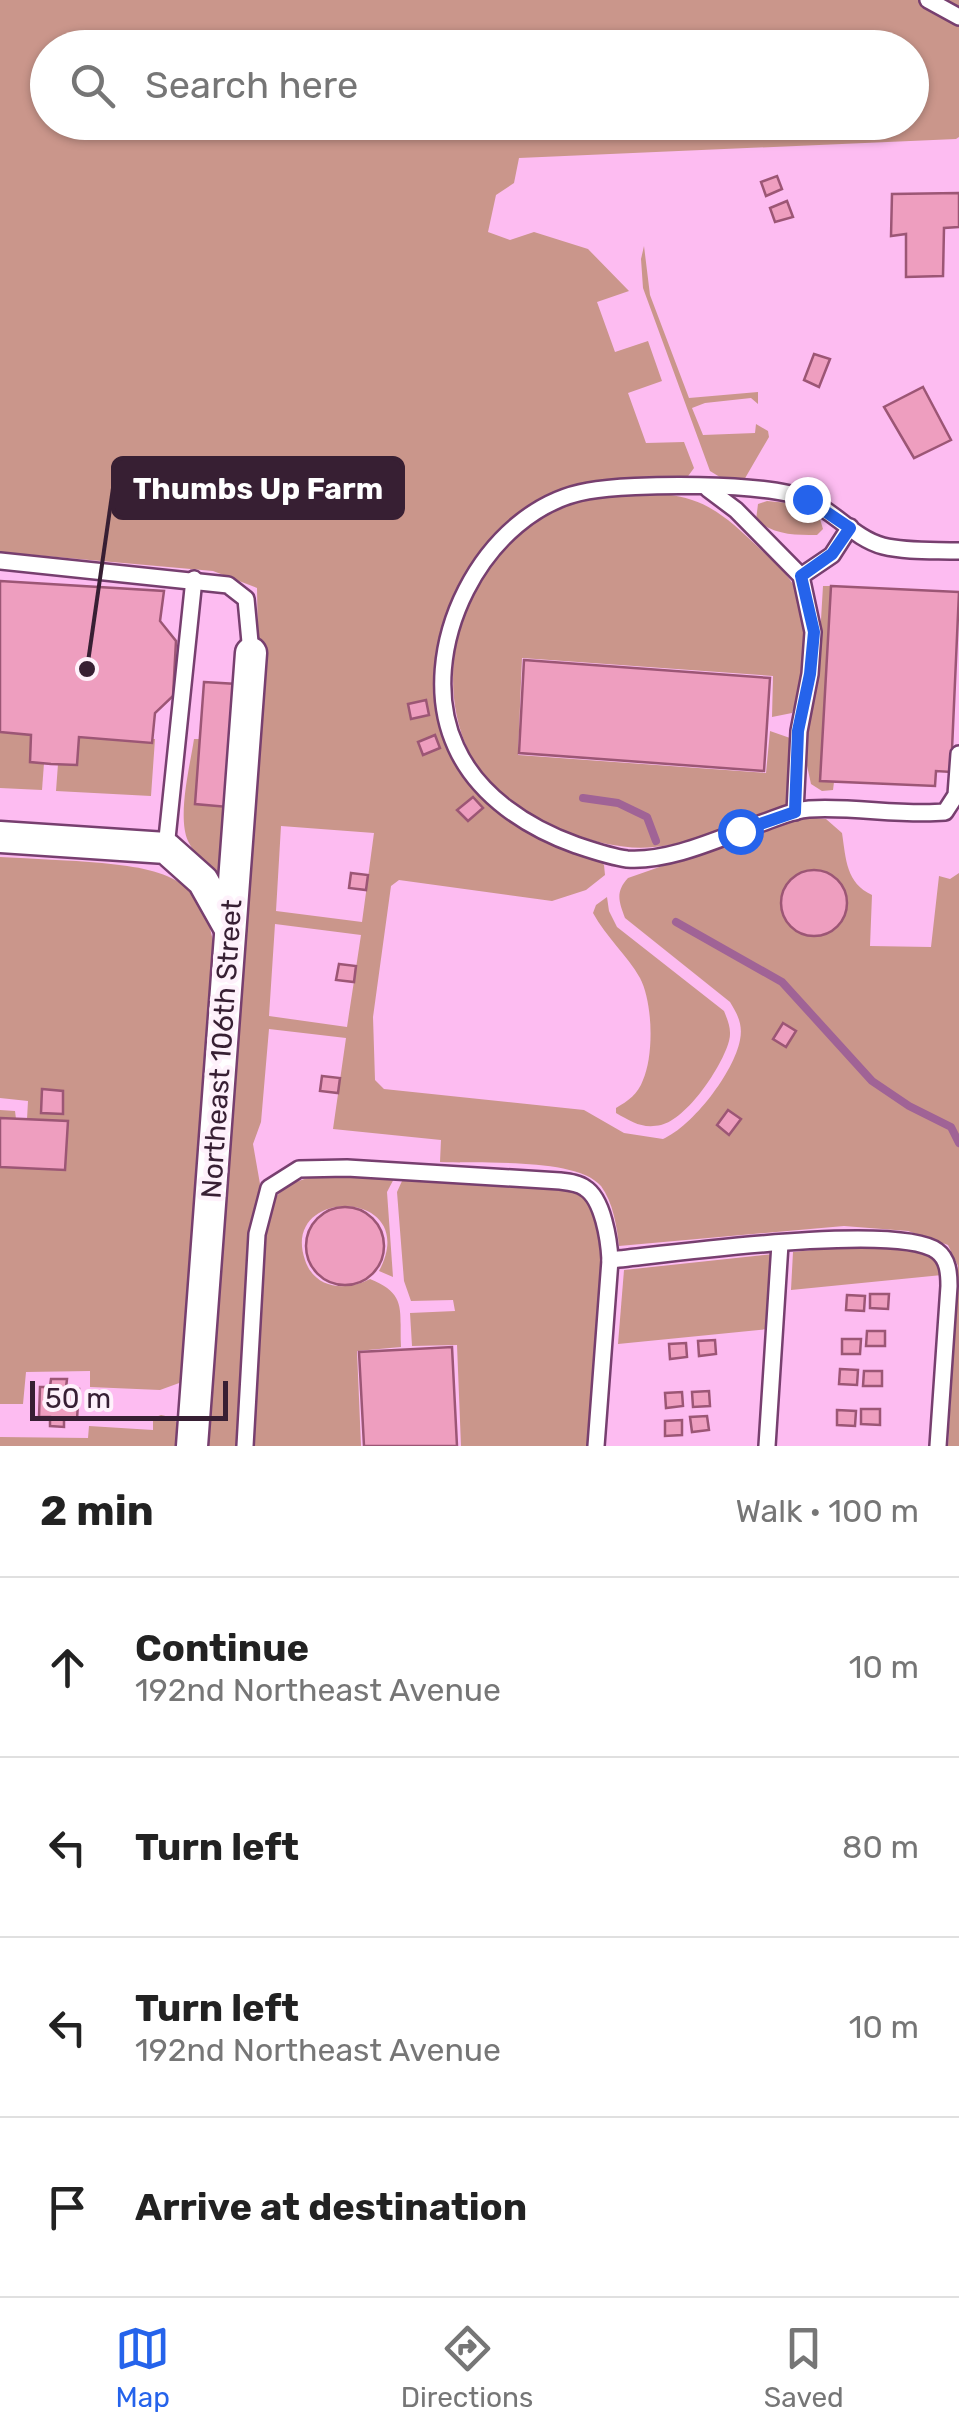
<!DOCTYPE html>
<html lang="en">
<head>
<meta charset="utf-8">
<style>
	:root { --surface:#fff; --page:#f6f6f6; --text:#222; --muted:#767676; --line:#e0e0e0; --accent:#2563eb }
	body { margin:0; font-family:Rubik,sans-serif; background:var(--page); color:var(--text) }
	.scale { position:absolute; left:30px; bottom:25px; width:198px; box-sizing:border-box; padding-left:10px; border:5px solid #371f33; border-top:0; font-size:28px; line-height:35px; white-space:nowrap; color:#371f33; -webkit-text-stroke:8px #fef1fb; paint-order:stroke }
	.stop { position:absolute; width:30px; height:30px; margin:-22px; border:8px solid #2563eb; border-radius:50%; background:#fff }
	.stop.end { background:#2563eb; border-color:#fff; box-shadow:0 2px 10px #0008 }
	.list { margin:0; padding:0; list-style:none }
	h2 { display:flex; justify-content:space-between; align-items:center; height:130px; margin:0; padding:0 40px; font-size:42px }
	h2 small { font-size:32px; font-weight:400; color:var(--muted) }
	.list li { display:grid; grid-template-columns:65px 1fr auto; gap:30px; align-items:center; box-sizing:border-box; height:180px; padding:0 40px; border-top:2px solid var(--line) }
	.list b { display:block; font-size:38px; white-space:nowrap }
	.list p { margin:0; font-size:32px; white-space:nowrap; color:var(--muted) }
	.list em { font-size:32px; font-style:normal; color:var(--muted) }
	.icon { flex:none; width:55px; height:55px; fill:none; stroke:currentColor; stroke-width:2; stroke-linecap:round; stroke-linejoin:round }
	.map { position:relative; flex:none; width:959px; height:1446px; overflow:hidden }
	.search { position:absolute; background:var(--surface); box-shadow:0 2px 8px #0004; left:30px; right:30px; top:30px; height:110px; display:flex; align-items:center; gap:25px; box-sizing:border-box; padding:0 35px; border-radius:55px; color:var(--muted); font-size:38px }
	.sheet { height:850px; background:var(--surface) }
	nav { display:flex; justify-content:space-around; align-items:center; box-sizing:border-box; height:140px; border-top:2px solid var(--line); background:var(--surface); font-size:28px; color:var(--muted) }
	nav a { display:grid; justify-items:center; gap:5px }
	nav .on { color:var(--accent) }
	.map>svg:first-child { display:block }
	.green { fill:#ca968b; fill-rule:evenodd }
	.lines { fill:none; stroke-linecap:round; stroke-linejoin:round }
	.stream { stroke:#a06396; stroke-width:8 }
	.building { fill:#ee9ebf; stroke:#9c5675; stroke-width:2.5 }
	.lane-casing { stroke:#773f6f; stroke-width:20 }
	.street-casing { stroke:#773f6f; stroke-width:35 }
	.lane { stroke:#fff; stroke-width:15 }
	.street { stroke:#fff; stroke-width:30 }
	.route { stroke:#2563eb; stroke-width:12 }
	.labels { text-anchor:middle; stroke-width:9; stroke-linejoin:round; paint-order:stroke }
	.street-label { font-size:28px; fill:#371f33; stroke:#fef1fb }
	.leader { fill:none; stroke:#371f33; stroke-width:4 }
	.callout-dot { fill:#371f33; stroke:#fef1fb; stroke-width:4 }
	.callout { fill:#371f33; stroke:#371f33; stroke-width:4 }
	.callout-label { font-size:30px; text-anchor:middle; font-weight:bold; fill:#fff }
</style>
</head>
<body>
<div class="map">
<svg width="959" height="1446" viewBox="0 0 959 1446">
	<rect width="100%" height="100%" fill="#fdbcf1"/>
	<g class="green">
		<path d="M0,0H959V137L956,139L519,158L514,183L496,195L488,232L510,240L534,232L588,249L629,291L597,302L615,352L648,341L662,381L628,393L646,443L684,442L694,468L686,479C644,485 597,474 557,491C458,535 396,679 463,773C498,823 543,837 597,857L604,865L605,875L586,890L552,901L399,880L391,886L373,1017L375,1080L384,1089L584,1110L624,1133L663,1139C693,1126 734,1072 740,1040C743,1025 738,1015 730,1002L625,918C619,902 615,892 628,878L803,817L826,819L842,833C846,859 846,883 872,895L870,946L931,947L939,876L950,879L959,873V1446H948L958,1266L948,1245L908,1231L844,1226L619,1246C617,1227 613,1202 601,1186C576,1157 478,1164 440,1162L441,1140L333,1129L346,1038L269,1029L261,1122L253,1144L260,1184L242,1330L238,1446H206L241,994L258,649L257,588L213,571L0,552ZM48,48H912V122H48ZM281,826L374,833L362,922L276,911ZM275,924L361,935L347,1027L269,1016Z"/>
		<path d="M644,246L650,295L689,398L758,392V404L751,398L705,403L692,408L703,435L755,433L756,424L768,431L769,437L744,480L723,479L710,471L643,288L641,259Z"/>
		<path d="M638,492C655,494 676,494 692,500C717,508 737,527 756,545C770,559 788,573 797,591C815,625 806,680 792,713L772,717L773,676L522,658L518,755L766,773L770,731L790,738L792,786L787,804L771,813C734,825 693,844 654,847C626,850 599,843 572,834C530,819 487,793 468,750C431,670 465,561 543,516C572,499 605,495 638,492Z"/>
		<path d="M767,501L788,503L820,519L823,529L817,535C793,535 775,535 756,520L758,504Z"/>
		<path d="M823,586H831L820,780L834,782L833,790L822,791L811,784L804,752L818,670Z"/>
		<path d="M0,732L31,735L44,763L42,790L0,788Z"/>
		<path d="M79,737L155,739L151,796L56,791L58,764L77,765Z"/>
		<path d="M194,739H200L195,804L228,806L224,883C212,870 195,857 188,841C177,816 190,766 194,739Z"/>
		<path d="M0,857C34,859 68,860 102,863C174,870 208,882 216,961L182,1382L160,1390L90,1387V1371L26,1372L23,1404H0V1110L15,1111L16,1119H27L28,1101L0,1098Z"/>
		<path d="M607,897L609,911L617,927L724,1011C728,1021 732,1030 729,1041C722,1067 687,1119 661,1125C642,1129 632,1122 616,1113V1108C628,1101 638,1094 643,1080C654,1055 653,1003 640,978C627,955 606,937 593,913L596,905Z"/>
		<path d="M333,1173H397L387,1192L393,1277L379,1271C423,1188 279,1185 305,1260C315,1290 347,1291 370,1279C408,1294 399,1311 401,1347L357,1351L361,1446H250C253,1400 255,1354 258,1308C259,1275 257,1231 273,1202C285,1180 312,1177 333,1173Z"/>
		<path d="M412,1173L566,1177L597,1201L606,1265L593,1446H461L457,1345L412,1346L410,1313L455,1311L453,1300L411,1301L404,1281L397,1192L402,1181Z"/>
		<path d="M871,1244C899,1247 934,1243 942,1275L791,1290L793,1252Z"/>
		<path d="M774,1254L768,1329L618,1344L624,1270Z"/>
		<path d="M161,1415C181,1419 181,1428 183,1446H0V1437L88,1438L89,1426L153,1430V1418Z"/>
	</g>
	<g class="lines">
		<g class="stream">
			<path d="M583,798L618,803L647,817L656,841"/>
			<path d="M676,922L782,982L872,1081L909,1106L951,1127L959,1143"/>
		</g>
	</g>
	<g class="building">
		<path d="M777,176L782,189L766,196L761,182Z"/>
		<path d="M959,193V227L944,228L943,276L906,277V234L891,236L892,194Z"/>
		<path d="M787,201L793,217L775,222L770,208Z"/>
		<path d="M814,354L830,359L819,387L804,380Z"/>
		<path d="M923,387L951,440L914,458L884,407Z"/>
		<path d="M0,581L164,591L160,621L176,641L173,696L155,713L152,743L79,737L77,765L51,764L30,762L31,735L0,732Z"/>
		<path d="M831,586L959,592L951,772L936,771L935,786L820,781Z"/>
		<path d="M524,660L770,678L764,771L519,753Z"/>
		<path d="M204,682L237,684L228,807L195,804Z"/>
		<path d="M426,700L429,715L411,719L408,704Z"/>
		<path d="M435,735L440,748L423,755L418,742Z"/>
		<path d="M473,797L483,808L468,821L457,810Z"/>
		<circle cx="814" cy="903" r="33"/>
		<path d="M351,873L368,875L366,890L349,888Z"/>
		<path d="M339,964L356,966L354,982L336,980Z"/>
		<path d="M783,1023L796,1031L786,1047L773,1039Z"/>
		<path d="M322,1076L340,1078L338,1093L320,1091Z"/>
		<path d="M42,1089L63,1091V1114L41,1113Z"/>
		<path d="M728,1110L741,1119L729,1135L717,1125Z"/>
		<path d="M0,1118L68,1121L65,1170L0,1167Z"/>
		<circle cx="345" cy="1246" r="39"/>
		<path d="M870,1294H889L888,1309L870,1308Z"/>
		<path d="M847,1295L865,1296L864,1311L846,1310Z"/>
		<path d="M867,1331H885V1346H866Z"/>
		<path d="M842,1339H861L860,1354H842Z"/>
		<path d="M715,1340L716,1354L699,1356L698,1341Z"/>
		<path d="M686,1343L687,1357L670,1359L669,1344Z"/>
		<path d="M452,1347L457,1446H364L359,1352Z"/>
		<path d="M840,1369L858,1370L857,1385L839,1384Z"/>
		<path d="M864,1371H882V1386H863Z"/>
		<path d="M51,1379H67L66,1388L79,1389L77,1419L64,1418V1427L50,1426V1417H39L40,1387H50Z"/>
		<path d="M709,1391L710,1406L693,1407L692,1392Z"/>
		<path d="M682,1392L683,1406L666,1408L665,1393Z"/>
		<path d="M861,1409H880V1425L861,1424Z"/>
		<path d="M837,1410L856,1411L855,1426L837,1425Z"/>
		<path d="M707,1416L709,1430L692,1432L690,1417Z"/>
		<path d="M682,1420V1435L665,1436V1421Z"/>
	</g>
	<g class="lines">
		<g class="lane-casing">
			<g id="lane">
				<path d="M928,0L959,17"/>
				<path d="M708,489L736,510L801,576L813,632L810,674L799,731L795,812"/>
				<path d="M959,551C935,550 907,552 883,546C855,539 833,510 806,499C769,482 631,483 588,491C483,509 412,652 456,747C478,796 528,828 576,845C591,850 611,857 627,859C670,862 720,838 759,824C775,819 792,810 809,809C854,806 900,816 945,812L956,795L959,754"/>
				<path d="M0,561L228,585L246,599L251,653"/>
				<path d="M801,576L832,555L850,527"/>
				<path d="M166,848L194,579"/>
				<path d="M610,1260C669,1254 898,1222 937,1251C948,1259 949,1273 949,1286L938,1446"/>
				<path d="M245,1446L257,1234L269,1188L299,1169L347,1168L560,1181C568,1182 579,1183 585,1188C603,1199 609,1240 610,1260L596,1446"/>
				<path d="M767,1446L780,1244"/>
			</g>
		</g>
		<g class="street-casing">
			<g id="street">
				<path d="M0,837L166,848L203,881L230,929"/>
				<path d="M192,1446L251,653"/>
			</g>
		</g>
		<use href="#lane" class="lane"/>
		<use href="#street" class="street"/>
	</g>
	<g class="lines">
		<path class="route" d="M740,831L795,812L798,731L810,674L814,632L801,576L832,554L850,528L807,499"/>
	</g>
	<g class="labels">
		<g class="street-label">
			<text transform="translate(221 1049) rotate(-86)" y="10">Northeast 106th Street</text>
		</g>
	</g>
	<path class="leader" d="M87 669L113 488"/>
	<circle class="callout-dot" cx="87" cy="669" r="10"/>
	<rect class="callout" x="113" y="458" width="290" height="60" rx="10"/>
	<g class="callout-label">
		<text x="258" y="499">Thumbs Up Farm</text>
	</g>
</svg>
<div class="scale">50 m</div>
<div class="stop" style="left:740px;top:831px"></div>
<div class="stop end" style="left:807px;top:499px"></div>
<div class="search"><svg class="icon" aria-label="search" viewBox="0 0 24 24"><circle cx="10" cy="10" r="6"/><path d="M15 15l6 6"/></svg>Search here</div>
</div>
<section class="sheet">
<h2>2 min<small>Walk · 100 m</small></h2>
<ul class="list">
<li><svg class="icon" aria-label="ahead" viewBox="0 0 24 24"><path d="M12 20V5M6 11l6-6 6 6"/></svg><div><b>Continue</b><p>192nd Northeast Avenue</p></div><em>10 m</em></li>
<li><svg class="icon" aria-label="left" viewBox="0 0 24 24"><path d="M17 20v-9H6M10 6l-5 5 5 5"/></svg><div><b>Turn left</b></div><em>80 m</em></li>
<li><svg class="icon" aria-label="left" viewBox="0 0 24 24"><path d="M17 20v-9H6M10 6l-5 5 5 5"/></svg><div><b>Turn left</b><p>192nd Northeast Avenue</p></div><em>10 m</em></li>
<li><svg class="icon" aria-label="arrive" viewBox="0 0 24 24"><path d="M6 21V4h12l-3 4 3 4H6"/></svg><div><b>Arrive at destination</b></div></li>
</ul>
</section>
<nav>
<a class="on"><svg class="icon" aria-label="map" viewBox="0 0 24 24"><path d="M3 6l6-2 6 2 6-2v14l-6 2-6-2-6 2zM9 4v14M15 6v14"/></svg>Map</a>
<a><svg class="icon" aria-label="directions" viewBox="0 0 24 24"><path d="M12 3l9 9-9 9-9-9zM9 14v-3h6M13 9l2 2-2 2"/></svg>Directions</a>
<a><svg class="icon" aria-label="saved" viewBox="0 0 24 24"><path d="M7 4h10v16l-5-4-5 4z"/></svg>Saved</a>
</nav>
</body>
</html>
